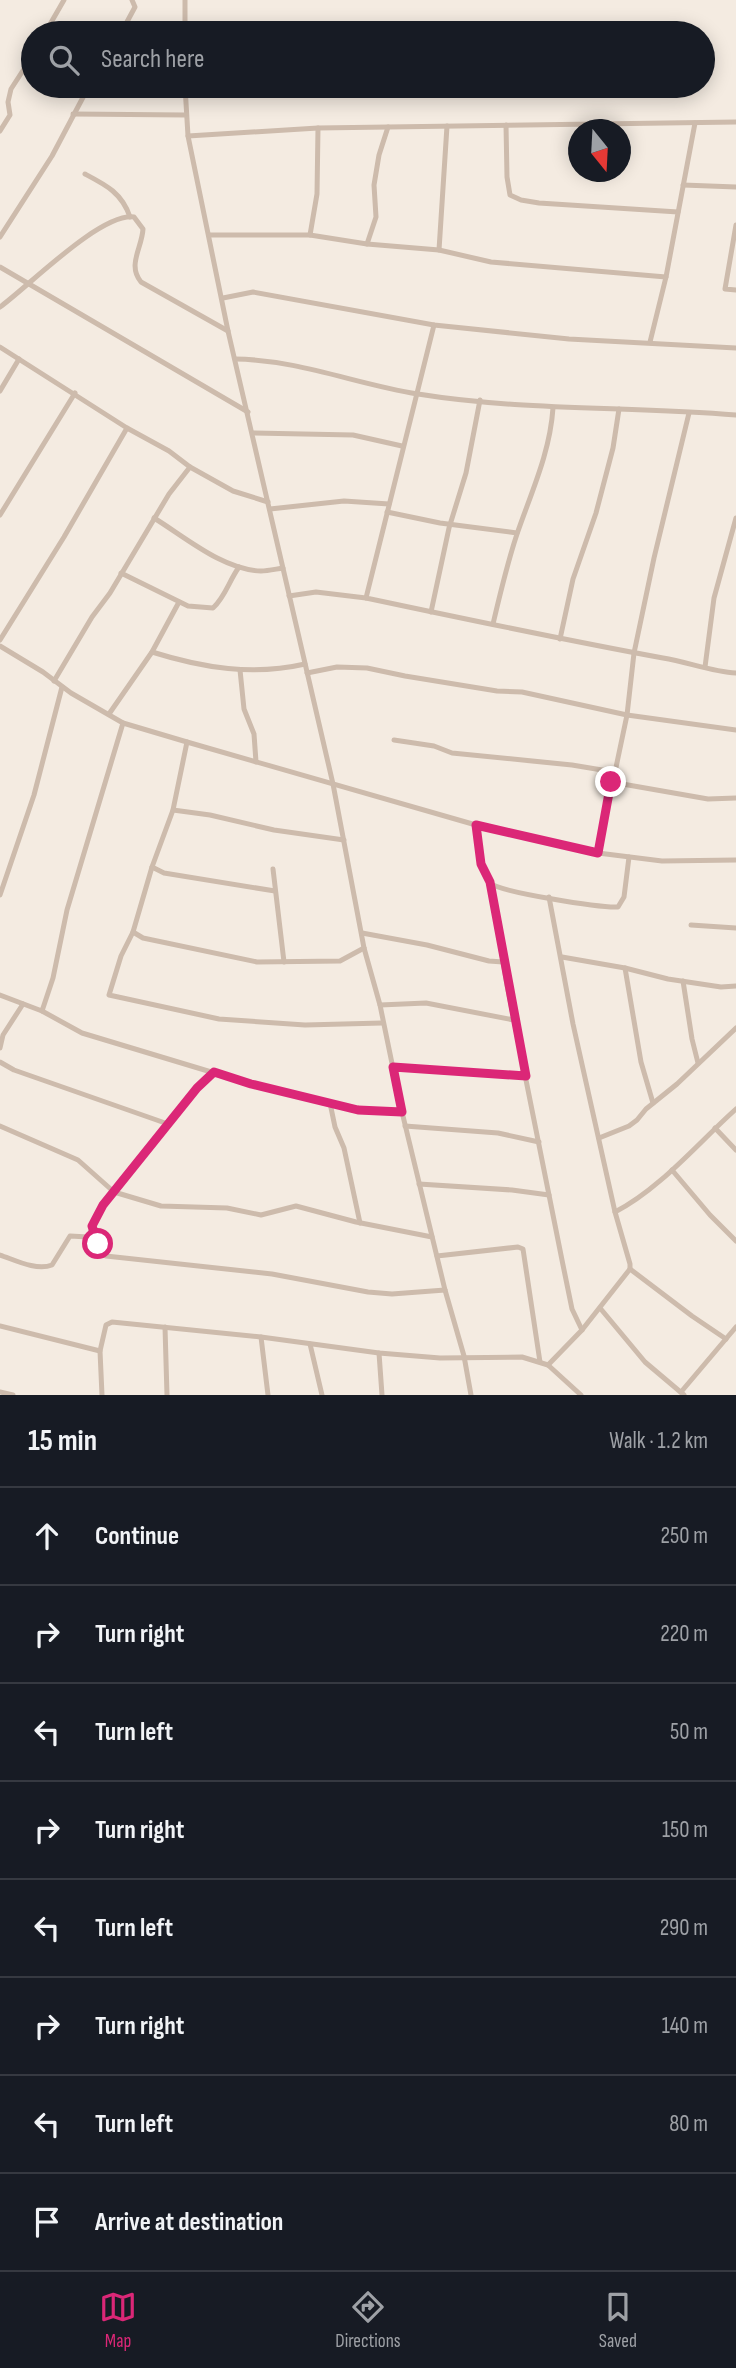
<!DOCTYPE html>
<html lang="en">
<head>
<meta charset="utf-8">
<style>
	:root { --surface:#171b24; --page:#20242c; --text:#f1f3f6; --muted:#9ea1a6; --line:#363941; --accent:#db2777 }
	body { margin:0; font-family:"Sofia Sans Condensed",sans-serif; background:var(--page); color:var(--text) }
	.compass { position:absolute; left:568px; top:119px; width:63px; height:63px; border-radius:50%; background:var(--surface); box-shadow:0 4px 18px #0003; rotate:162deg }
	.stop { position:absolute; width:21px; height:21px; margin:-16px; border:5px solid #db2777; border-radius:50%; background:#fff }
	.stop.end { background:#db2777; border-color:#fff; box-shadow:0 2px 7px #0008 }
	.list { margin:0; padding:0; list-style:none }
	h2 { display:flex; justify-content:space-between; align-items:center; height:91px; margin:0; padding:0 28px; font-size:30px }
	h2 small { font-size:23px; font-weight:400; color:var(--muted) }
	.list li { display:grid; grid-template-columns:46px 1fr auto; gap:21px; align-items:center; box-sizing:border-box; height:98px; padding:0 28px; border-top:2px solid var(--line) }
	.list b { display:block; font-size:26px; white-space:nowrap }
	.list em { font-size:23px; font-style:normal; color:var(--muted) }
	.icon { flex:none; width:38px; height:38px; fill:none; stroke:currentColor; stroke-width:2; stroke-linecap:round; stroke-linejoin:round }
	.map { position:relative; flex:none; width:736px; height:1395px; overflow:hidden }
	.search { position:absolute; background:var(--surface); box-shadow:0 4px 18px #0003; left:21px; right:21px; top:21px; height:77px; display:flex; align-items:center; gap:18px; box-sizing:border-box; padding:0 24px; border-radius:38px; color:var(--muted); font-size:26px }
	.sheet { height:875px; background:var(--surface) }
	nav { display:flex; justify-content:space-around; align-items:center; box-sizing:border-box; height:98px; border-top:2px solid var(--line); background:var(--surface); font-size:19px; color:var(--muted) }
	nav a { display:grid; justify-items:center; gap:4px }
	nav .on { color:var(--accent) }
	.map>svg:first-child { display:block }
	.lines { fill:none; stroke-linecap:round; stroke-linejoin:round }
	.minor { stroke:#cdbbac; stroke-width:5 }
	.route { stroke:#db2777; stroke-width:9 }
</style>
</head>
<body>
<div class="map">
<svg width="736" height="1395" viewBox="0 0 736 1395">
	<rect width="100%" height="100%" fill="#f4ebe1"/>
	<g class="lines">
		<g class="minor">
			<path d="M185,0V33"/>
			<path d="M45,33L64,0"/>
			<path d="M121,33L135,7L132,0"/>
			<path d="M185,86L188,136L228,331L333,784L364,948L380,1005L402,1112L445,1290L464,1356L471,1395"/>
			<path d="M73,114L185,115"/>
			<path d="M506,125L507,177L510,195L521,200L539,203L678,212"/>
			<path d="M0,131L10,115L8,102L11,89L33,55"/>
			<path d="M188,136L318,128L736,122"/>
			<path d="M85,174C106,185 122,193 130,217"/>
			<path d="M683,185L736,187"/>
			<path d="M736,225L725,289L736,290"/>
			<path d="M209,235H310L367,244L439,250L491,262L666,277"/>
			<path d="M310,235L317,194L318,128"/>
			<path d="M0,237L52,156L89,86"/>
			<path d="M367,244L376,217L374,185L379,155L388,127"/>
			<path d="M439,250L447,126"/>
			<path d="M0,267L248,412"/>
			<path d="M223,298L253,292L434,325L569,339L736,348"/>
			<path d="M0,307C29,286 100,213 134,217L143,229C142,248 127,265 141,282L228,331"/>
			<path d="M434,325L366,598C465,619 564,640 663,658C688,662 712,672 736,673"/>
			<path d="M650,342L666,277L695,123"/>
			<path d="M0,347L127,428L169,451L190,467L233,491L268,502"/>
			<path d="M235,359C300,360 355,384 418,394C523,411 630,406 736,415"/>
			<path d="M0,391L19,359"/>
			<path d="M253,433L353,435L402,446"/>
			<path d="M270,509L344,501L389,504"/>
			<path d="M387,512L440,523L517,533"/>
			<path d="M0,515L75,393"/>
			<path d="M154,518C185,537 223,570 261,571C268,571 276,569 283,568"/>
			<path d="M121,573L188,606L213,608C225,597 229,581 239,567"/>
			<path d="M289,596L316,592L366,598"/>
			<path d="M431,612L449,528L466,473L480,400"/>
			<path d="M493,624C500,594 507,564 517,534C531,493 550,453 553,408"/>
			<path d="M560,639L573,579L596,513L613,448L619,409"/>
			<path d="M0,640L64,537L127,428"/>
			<path d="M0,646L43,672L71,693L123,723L187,742L476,825L598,853L662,861L736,860"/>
			<path d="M152,652C203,668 253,676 305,664"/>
			<path d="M705,667L714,598L736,518"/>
			<path d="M240,670L244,709L254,734L256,762"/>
			<path d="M307,673L337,667L367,668L405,676L497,691L522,692L627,715L736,730"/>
			<path d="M54,681L92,617L110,593L169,494L190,467"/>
			<path d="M109,714L152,652L179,602"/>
			<path d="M394,740L434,746L452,753L572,765L614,772"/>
			<path d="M187,742L173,810L152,867L133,932L121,956L109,995L219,1019L305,1025L382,1023"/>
			<path d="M611,782L708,799L736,798"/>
			<path d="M173,810L210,815L274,830L344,840"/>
			<path d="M476,825C478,843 477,868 490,883C499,892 601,908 618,907L624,897L629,857"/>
			<path d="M598,853L627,715L634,653L654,558L689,413"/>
			<path d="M152,867L164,873L275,891"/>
			<path d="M273,869L284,962"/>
			<path d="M490,882L507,985L563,1265L572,1309L582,1330"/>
			<path d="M0,895L34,795L62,687"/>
			<path d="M549,897L573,1024L615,1212"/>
			<path d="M691,925L736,928"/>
			<path d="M133,932L143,938L257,962L340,961L364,948"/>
			<path d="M362,933L427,945L489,961L503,962"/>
			<path d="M562,957L625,968L668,979L721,987L736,986"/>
			<path d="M625,968L641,1062L653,1103"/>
			<path d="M683,981L692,1039L698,1063"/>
			<path d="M0,995L42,1011L53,978L67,910L123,723"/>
			<path d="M380,1005L426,1003L514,1020"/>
			<path d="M42,1011L82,1033L251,1084L358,1110L402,1112"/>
			<path d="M0,1048L3,1035L23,1004"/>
			<path d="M0,1062L14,1070L168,1124"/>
			<path d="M393,1067L526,1076"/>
			<path d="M330,1103L335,1127L344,1148L360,1223"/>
			<path d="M0,1126L78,1160L114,1192L161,1206L227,1208L261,1215L296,1206L356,1222L432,1237"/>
			<path d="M405,1126L498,1133L539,1142"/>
			<path d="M715,1128L736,1150"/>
			<path d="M599,1138L629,1126L637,1120L646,1109L677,1084L736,1028"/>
			<path d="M672,1170L710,1215L736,1241"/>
			<path d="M419,1184L512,1190L549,1195"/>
			<path d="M92,1226L99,1252L106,1256L272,1274L368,1292L392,1294L445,1290"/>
			<path d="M0,1255C15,1260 36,1271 52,1265L70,1236L88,1237L103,1205L197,1088L214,1072"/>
			<path d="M437,1256L518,1247L523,1249L540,1362"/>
			<path d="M630,1269L692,1316L726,1339"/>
			<path d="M600,1308L645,1362L684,1395"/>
			<path d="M0,1326L100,1351"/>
			<path d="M165,1327L167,1395"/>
			<path d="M261,1337L268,1395"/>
			<path d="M310,1344L322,1395"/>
			<path d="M379,1353L382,1395"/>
			<path d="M548,1365L582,1330L630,1269V1264L615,1212C660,1189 699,1142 736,1109"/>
			<path d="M0,1392L13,1395"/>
			<path d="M681,1392L736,1327"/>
			<path d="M102,1395L100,1351L106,1325L112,1322L261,1337L379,1353L440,1358L522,1357L548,1365L581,1395"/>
		</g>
	</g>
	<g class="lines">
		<path class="route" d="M98,1244L92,1226L103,1205L197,1088L214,1072L251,1084L358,1110L402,1112L393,1067L526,1076L490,882L481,864L476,825L598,853L611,782"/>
	</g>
</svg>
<svg class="compass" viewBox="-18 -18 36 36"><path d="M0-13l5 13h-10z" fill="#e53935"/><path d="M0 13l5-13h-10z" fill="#9ea1a6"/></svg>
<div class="stop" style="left:98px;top:1244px"></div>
<div class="stop end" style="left:611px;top:782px"></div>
<div class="search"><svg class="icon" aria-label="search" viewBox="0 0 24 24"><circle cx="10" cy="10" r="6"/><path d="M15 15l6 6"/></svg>Search here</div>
</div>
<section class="sheet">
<h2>15 min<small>Walk · 1.2 km</small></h2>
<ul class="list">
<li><svg class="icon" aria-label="ahead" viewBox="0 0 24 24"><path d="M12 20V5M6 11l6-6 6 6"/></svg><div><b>Continue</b></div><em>250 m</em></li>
<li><svg class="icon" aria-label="right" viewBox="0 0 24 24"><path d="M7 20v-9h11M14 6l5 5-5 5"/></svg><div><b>Turn right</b></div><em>220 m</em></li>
<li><svg class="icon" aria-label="left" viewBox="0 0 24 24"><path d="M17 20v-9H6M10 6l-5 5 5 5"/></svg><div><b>Turn left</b></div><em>50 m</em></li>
<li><svg class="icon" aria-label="right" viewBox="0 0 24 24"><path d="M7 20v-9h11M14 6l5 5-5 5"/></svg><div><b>Turn right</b></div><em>150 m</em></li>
<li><svg class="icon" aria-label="left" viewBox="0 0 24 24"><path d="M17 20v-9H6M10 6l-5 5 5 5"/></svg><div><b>Turn left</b></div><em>290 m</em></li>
<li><svg class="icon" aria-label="right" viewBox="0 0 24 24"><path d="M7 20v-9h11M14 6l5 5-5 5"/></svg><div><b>Turn right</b></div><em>140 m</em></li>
<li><svg class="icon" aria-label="left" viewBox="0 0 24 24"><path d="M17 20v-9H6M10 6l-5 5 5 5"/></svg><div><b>Turn left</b></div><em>80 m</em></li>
<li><svg class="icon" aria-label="arrive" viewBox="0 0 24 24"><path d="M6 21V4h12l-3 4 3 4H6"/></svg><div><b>Arrive at destination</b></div></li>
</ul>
</section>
<nav>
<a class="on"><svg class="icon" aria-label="map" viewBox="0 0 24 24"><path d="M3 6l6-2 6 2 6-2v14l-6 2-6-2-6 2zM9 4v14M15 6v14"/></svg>Map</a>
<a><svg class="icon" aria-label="directions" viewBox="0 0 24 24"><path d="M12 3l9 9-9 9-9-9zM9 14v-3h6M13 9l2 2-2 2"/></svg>Directions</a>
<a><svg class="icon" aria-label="saved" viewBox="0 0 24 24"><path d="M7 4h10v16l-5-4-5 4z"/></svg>Saved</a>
</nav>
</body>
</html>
